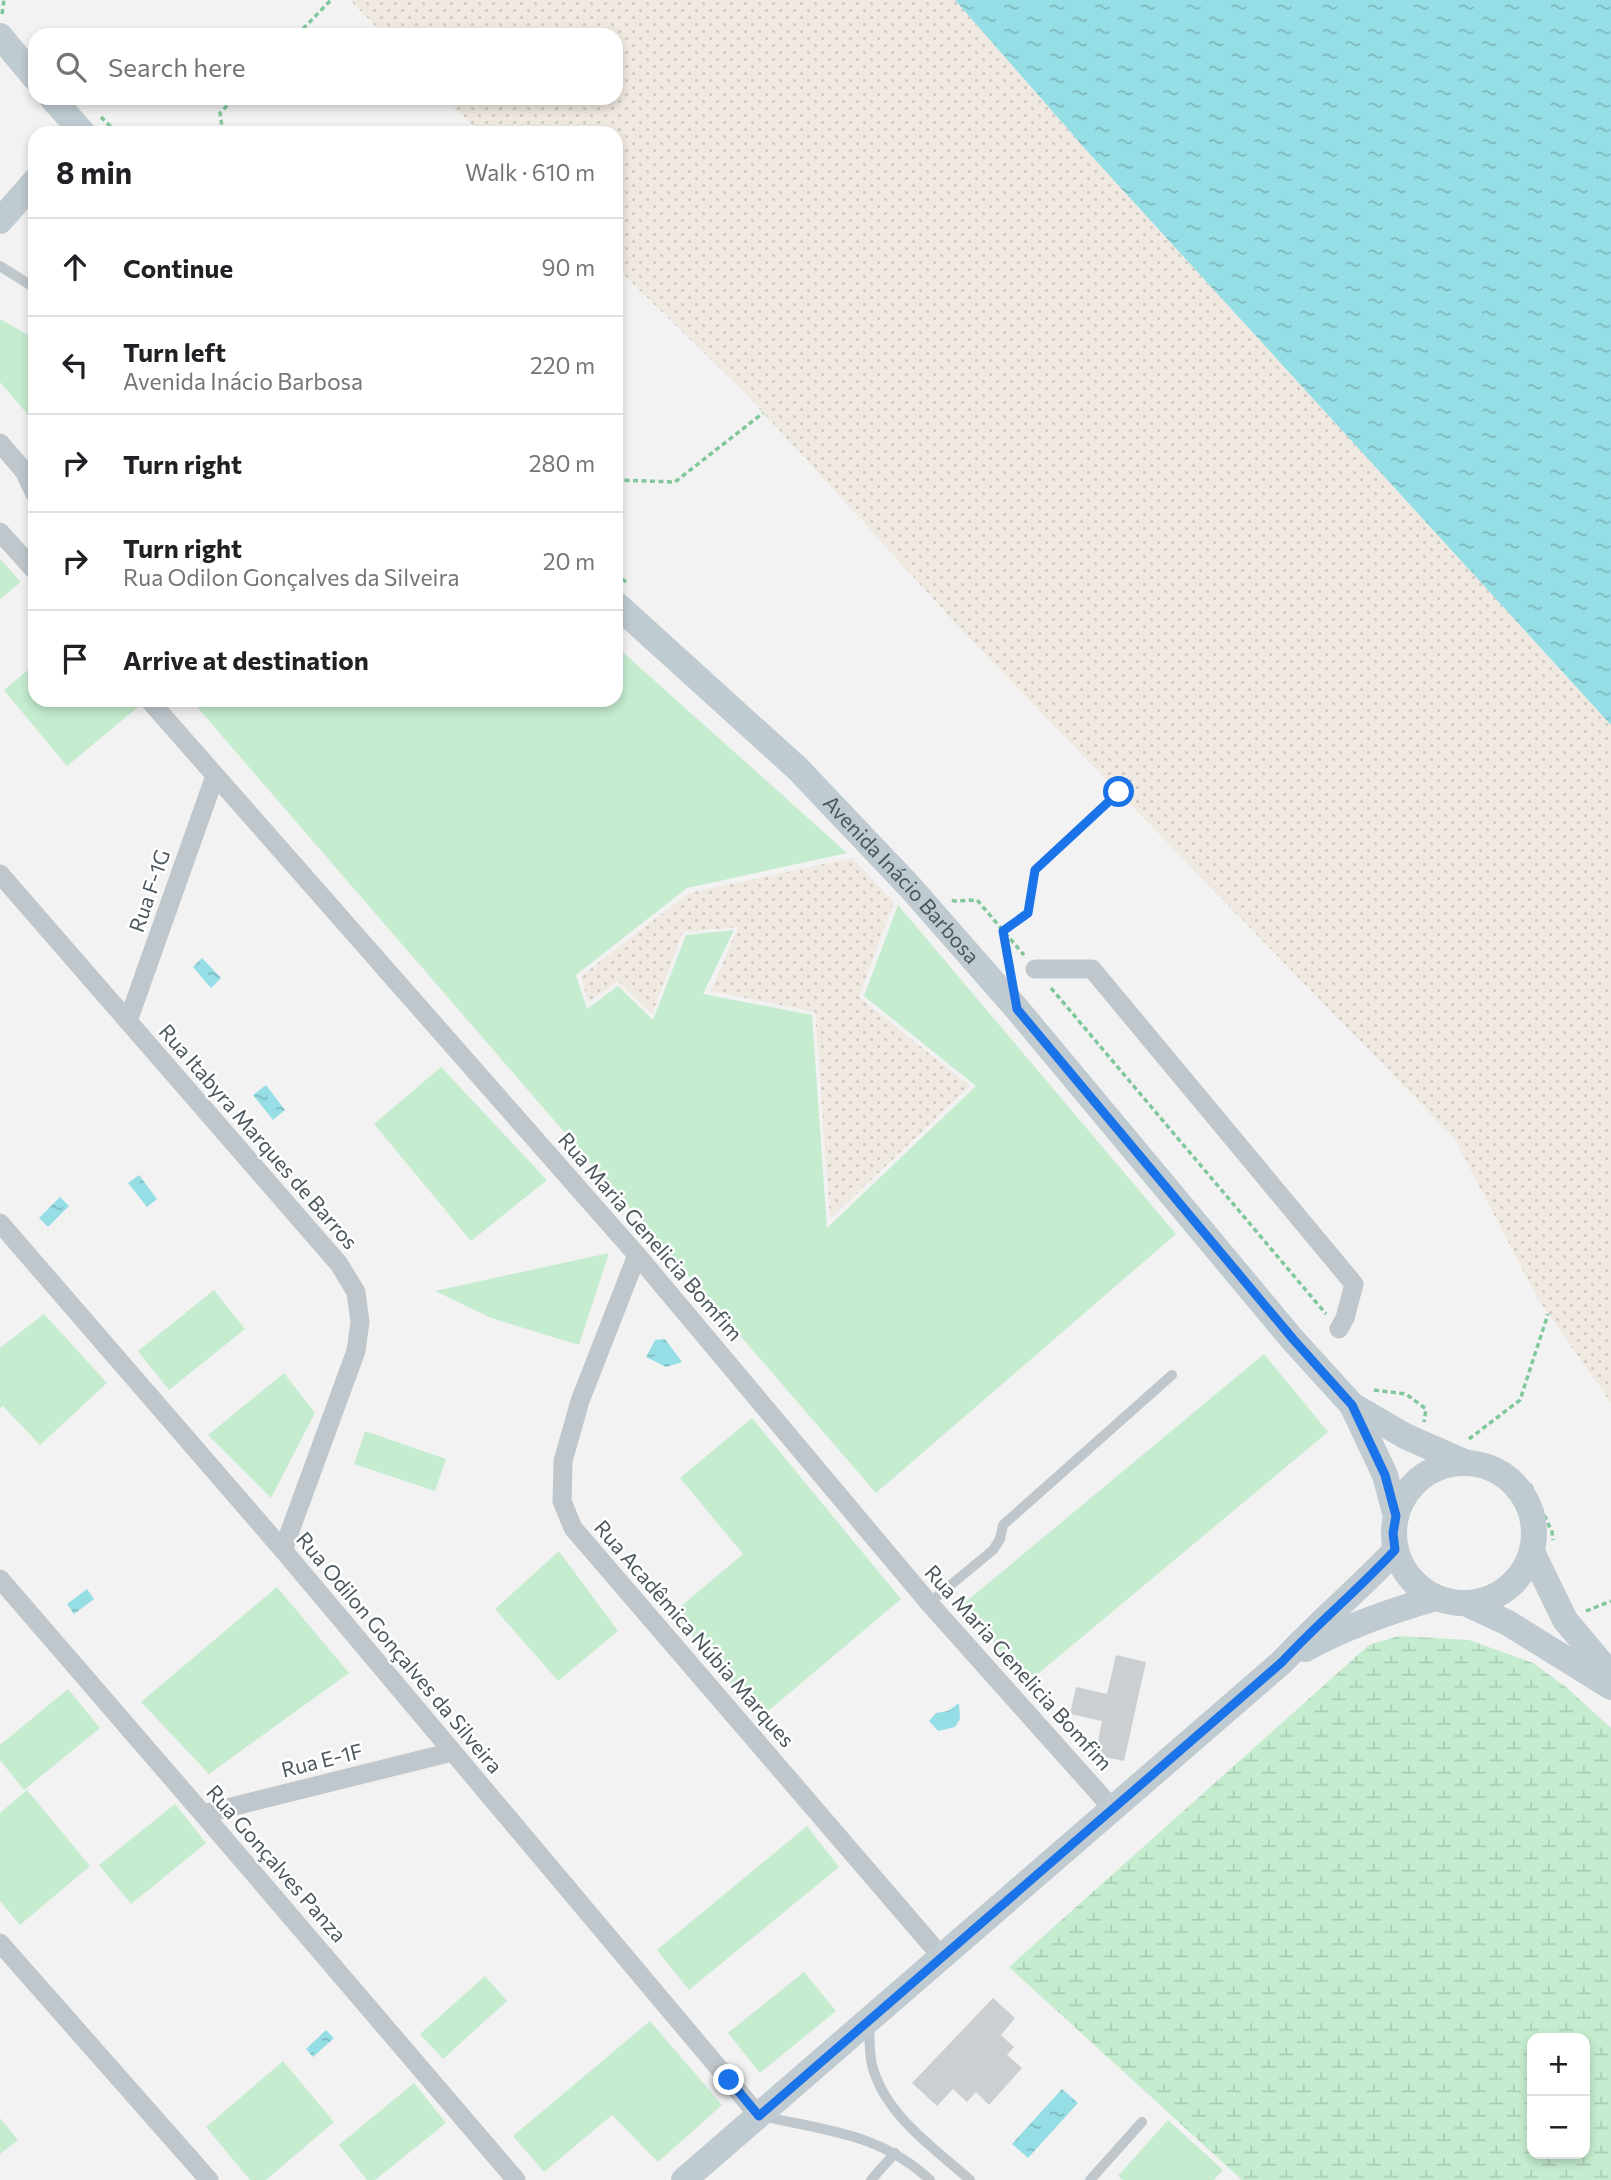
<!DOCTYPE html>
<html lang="en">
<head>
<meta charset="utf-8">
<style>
	:root { --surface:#fff; --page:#f6f6f6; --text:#202124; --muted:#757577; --line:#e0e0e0 }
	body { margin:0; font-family:Commissioner,sans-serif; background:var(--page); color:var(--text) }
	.controls { position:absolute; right:21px; bottom:21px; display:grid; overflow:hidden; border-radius:14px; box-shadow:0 4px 10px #0003 }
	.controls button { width:63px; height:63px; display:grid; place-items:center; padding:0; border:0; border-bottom:2px solid var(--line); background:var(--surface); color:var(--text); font:35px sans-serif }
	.stop { position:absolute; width:21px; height:21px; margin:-16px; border:5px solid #1a73e8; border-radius:50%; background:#fff }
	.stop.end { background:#1a73e8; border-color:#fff; box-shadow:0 2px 7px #0008 }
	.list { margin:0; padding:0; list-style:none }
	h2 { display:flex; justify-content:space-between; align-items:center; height:91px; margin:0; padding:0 28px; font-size:30px }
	h2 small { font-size:23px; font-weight:400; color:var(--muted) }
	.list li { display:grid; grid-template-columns:46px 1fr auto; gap:21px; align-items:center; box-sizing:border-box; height:98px; padding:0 28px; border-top:2px solid var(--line) }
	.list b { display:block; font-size:26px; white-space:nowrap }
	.list p { margin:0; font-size:23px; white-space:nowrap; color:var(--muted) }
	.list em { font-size:23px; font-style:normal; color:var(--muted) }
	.icon { flex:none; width:38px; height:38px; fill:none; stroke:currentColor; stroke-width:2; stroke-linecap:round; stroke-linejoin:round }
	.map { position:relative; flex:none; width:1611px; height:2180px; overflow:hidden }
	.search { position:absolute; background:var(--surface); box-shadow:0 4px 10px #0003; left:28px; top:28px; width:595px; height:77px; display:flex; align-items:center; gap:18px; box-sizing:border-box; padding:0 24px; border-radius:21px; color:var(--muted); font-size:26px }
	.panel { position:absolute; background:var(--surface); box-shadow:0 4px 10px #0003; left:28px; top:126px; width:595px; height:581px; border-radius:21px }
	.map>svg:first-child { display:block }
	.grass { fill:#c5eccf }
	.wetland { fill:url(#wetland-marsh); fill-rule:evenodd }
	.sand { fill:url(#sand-dots) }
	.water { fill:url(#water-ripples) }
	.building { fill:#cccfd2 }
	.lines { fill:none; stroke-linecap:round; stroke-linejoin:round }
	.path { stroke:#80c79b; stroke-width:3.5; stroke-dasharray:5 3.5; stroke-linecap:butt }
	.lane { stroke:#bfc7cc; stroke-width:10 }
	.street { stroke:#bfc7cc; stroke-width:19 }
	.secondary { stroke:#bfcad1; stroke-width:26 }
	.route { stroke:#1a73e8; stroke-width:9 }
	.labels { text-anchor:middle; stroke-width:5; stroke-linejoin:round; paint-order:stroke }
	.street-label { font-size:21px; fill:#4b575d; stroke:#fff }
</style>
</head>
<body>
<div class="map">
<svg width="1611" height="2180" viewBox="0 0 1611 2180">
	<defs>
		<pattern id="wetland-marsh" width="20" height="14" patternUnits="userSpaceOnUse" patternTransform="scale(1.75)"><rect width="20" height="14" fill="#c5eccf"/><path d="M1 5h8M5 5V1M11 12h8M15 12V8" fill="none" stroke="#abccb4"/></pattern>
		<pattern id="sand-dots" width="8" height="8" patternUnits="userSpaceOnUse" patternTransform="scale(1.75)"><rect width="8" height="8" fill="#f0e9e1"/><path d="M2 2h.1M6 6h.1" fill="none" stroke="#cfcac3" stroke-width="1.8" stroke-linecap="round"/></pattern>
		<pattern id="water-ripples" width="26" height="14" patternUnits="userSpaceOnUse" patternTransform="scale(1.75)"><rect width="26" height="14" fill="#96dee5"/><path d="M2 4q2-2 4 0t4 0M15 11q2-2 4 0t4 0" fill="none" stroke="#7cb7bd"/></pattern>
	</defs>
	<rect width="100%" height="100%" fill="#f3f2f2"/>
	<g class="grass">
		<path d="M0,319L35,339V423L0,382Z"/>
		<path d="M0,559L21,582L0,599Z"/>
		<path d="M616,646L847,853L687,888L576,975L587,1009L618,986L653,1020L686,935L734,930L703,994L812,1015L827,1228L976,1086L864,996L898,905L1176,1234L876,1493L191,700H616Z"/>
		<path d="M35,664V700H132L138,707L67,766L4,690Z"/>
		<path d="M441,1067L547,1180L471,1241L374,1124Z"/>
		<path d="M609,1253L579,1345L491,1318L435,1291Z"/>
		<path d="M214,1290L245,1329L169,1390L138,1351Z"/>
		<path d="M44,1314L107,1383L40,1445L3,1406L0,1408V1348Z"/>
		<path d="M1264,1354L1328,1432L1027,1683L962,1605Z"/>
		<path d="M284,1373L315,1413L271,1498L208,1435Z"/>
		<path d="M752,1418L901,1599L760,1718L673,1613L743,1554L680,1478Z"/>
		<path d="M365,1431L446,1459L435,1491L354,1464Z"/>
		<path d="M559,1551L618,1631L558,1681L495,1609Z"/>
		<path d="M277,1587L349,1673L209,1774L141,1702Z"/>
		<path d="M68,1689L100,1728L24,1790L0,1760V1745Z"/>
		<path d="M27,1790L90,1866L20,1925L0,1901V1813Z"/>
		<path d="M175,1804L206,1843L131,1904L99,1865Z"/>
		<path d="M807,1826L839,1867L689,1990L657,1950Z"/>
		<path d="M804,1972L836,2011L760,2073L728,2033Z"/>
		<path d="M485,1976L507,2001L443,2059L420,2034Z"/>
		<path d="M650,2021L722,2105L658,2162L612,2115L544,2172L513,2136Z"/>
		<path d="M283,2061L334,2122L266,2180H250L206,2127Z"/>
		<path d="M414,2083L446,2123L375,2180H367L339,2145Z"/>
		<path d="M0,2118L18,2140L0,2154Z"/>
		<path d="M1168,2120L1223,2170L1214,2180H1123L1118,2176Z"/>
	</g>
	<path class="wetland" d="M1399,1636L1469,1640L1533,1663L1566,1687L1611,1728V2180H1242L1009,1967L1369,1645ZM1532,2038H1585V2154H1532Z"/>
	<g class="sand">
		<path d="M350,0H955L1088,152L1611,725V1403L1538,1299L1454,1138L968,637L749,397L616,267V133H480L444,98H616V35H384Z"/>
		<path d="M852,858L894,902L859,997L970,1086L830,1219L815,1012L711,991L738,927L683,932L652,1014L618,981L588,1002L581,976L689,893Z"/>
	</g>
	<g class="water">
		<path d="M955,0H1611V725L1088,152Z"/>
		<path d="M202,958L221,978L211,988L193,967Z"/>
		<path d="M266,1085L285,1110L273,1120L253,1095Z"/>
		<path d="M139,1175L157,1199L147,1207L128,1183Z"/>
		<path d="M60,1197L69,1206L48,1227L39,1218Z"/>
		<path d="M665,1339L682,1362L666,1367L646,1357L655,1340Z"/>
		<path d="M87,1589L94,1599L74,1614L67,1604Z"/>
		<path d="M959,1703L960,1719L955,1727L938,1731L929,1721L936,1713L948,1711Z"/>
		<path d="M326,2030L334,2038L313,2057L306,2049Z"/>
		<path d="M1062,2089L1078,2103L1028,2158L1012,2144Z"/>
	</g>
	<g class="building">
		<path d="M1116,1655L1146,1662L1124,1761L1095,1755L1102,1721L1070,1714L1076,1687L1107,1694Z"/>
		<path d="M993,1998L1015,2018L1001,2035L1014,2047L1007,2055L1022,2068L989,2105L976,2092L967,2102L953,2089L937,2106L912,2083Z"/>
	</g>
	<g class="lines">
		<g class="path">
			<path d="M2,14L4,0"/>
			<path d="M297,35L331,0"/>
			<path d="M101,117L117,133"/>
			<path d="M223,133L220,113L234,98"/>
			<path d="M616,480L675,482L763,413"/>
			<path d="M616,574L626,582"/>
			<path d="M952,900L954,901L977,900L1024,955"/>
			<path d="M1009,965L1003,931L1028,913L1035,871L1119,792"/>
			<path d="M1051,988L1326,1314"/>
			<path d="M1374,1390L1406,1394L1426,1409L1424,1422"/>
			<path d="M1469,1439L1520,1400L1548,1314"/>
			<path d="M1485,1460L1491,1462L1531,1486L1552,1532L1553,1540"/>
			<path d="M1586,1611L1611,1601"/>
		</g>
		<g class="lane">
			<path d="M0,266L35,288"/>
			<path d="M929,1603L993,1550L1000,1539L1003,1525L1172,1375"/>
			<path d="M869,2027C870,2039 869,2053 872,2065C885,2115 933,2147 970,2180"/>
			<path d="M763,2116C826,2131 880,2133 930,2180"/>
			<path d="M871,2180L895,2153"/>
			<path d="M1090,2180L1142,2122"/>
		</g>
		<g class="street">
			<path d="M0,443L24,471L35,494"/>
			<path d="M0,532L35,571"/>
			<path d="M149,700L637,1255L929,1603L1112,1808"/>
			<path d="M0,874L339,1264L356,1292L360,1322L356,1351L283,1550"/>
			<path d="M1035,969H1092L1354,1284L1345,1318L1339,1329"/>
			<path d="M128,1021L215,776"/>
			<path d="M0,1223L283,1550L759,2116"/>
			<path d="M637,1255L580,1401L563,1461L562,1501L573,1528L941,1956"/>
			<path d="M0,1579L203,1814L516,2180"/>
			<path d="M203,1814L452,1752"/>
			<path d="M0,1943L209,2180"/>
		</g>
		<g class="secondary">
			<path d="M0,36L35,78"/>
			<path d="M52,98L83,133"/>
			<path d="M0,221L35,181"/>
			<path id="s1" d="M616,604L798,769L910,887L1017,1009L1292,1339L1352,1405L1385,1475L1396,1516"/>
			<path d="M1352,1405L1405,1436L1464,1462"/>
			<circle cx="1464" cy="1533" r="70"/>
			<path d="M1532,1552L1565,1620L1611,1675"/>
			<path d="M1467,1604L1508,1623L1611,1687"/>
			<path d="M1305,1649C1347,1626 1390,1611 1436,1598"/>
			<path d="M684,2180L1282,1662C1318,1623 1359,1589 1396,1550"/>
		</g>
	</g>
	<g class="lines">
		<path class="route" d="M729,2080L759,2116L1282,1662C1318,1623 1359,1589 1395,1550L1393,1533L1396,1516L1385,1475L1352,1405L1293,1339L1017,1009L1003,931L1028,913L1035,870L1119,792"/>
	</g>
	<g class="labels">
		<g class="street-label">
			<text dy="7" stroke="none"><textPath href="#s1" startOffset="397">Avenida Inácio Barbosa</textPath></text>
			<text transform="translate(150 891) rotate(-71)" y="7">Rua F-1G</text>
			<text transform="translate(258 1137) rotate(49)" y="7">Rua Itabyra Marques de Barros</text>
			<text transform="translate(650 1237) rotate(49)" y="7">Rua Maria Genelicia Bomfim</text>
			<text transform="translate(694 1634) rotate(49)" y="7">Rua Acadêmica Núbia Marques</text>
			<text transform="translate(399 1653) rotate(50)" y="7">Rua Odilon Gonçalves da Silveira</text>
			<text transform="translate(1018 1668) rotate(48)" y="7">Rua Maria Genelicia Bomfim</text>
			<text transform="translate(322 1761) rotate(-14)" y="7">Rua E-1F</text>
			<text transform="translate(276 1864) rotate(49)" y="7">Rua Gonçalves Panza</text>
		</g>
	</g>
</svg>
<div class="controls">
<button>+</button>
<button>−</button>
</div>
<div class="stop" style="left:1119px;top:792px"></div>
<div class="stop end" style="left:729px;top:2080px"></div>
<div class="search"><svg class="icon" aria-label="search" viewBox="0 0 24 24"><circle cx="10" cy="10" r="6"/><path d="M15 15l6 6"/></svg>Search here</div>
<section class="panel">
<h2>8 min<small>Walk · 610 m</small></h2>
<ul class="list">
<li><svg class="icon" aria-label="ahead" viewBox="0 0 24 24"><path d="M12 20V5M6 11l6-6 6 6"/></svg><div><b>Continue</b></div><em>90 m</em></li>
<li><svg class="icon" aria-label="left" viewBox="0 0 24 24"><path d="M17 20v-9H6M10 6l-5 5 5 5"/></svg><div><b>Turn left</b><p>Avenida Inácio Barbosa</p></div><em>220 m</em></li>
<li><svg class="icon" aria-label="right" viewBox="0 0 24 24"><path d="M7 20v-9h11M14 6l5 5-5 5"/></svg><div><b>Turn right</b></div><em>280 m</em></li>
<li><svg class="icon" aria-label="right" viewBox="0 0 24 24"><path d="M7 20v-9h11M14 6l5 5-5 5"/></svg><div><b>Turn right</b><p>Rua Odilon Gonçalves da Silveira</p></div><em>20 m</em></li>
<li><svg class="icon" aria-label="arrive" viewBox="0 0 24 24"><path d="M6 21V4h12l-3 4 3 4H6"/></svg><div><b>Arrive at destination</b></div></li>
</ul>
</section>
</div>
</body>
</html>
